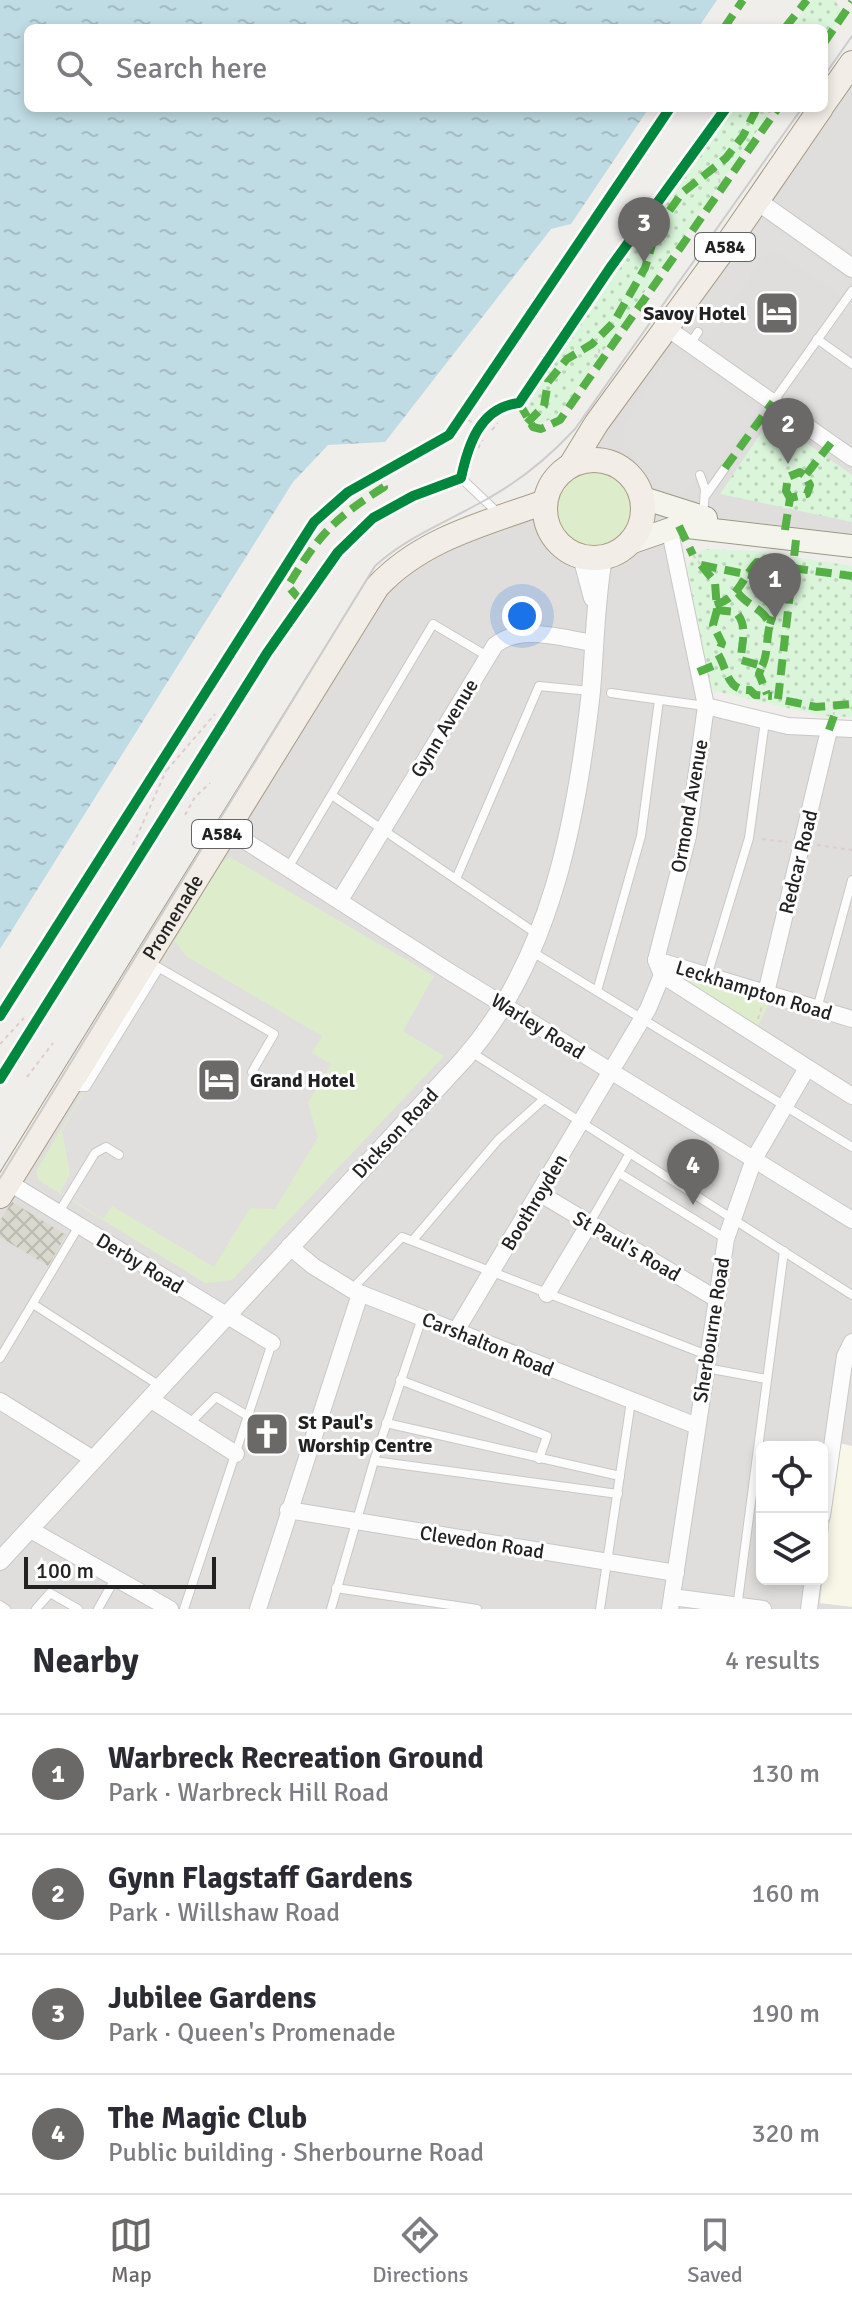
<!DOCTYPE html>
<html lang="en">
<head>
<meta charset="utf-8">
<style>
	:root { --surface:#fff; --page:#f7f7f7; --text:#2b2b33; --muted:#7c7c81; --line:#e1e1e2; --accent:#6a6968 }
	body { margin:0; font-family:Signika,sans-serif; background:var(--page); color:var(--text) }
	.controls { position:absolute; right:24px; bottom:24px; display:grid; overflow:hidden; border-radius:12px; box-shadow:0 4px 12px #0003 }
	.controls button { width:72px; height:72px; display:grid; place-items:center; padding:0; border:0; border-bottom:2px solid var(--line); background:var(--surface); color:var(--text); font:40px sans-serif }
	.scale { position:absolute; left:24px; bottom:20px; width:192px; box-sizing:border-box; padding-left:8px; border:4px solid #222; border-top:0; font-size:22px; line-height:28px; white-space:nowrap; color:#222; -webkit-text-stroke:6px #fff; paint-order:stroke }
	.you { position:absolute; left:522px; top:616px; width:28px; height:28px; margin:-20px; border:6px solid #fff; border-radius:50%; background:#1a73e8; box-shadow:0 0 0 12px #1a73e833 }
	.badge { display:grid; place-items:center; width:52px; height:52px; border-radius:50%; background:var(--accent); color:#fff; font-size:26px; font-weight:700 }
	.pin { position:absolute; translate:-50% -66px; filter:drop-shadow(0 2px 4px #0008) }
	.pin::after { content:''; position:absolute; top:42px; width:28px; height:24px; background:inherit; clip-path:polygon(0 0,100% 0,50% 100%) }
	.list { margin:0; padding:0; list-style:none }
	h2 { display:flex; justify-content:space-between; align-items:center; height:104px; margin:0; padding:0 32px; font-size:34px }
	h2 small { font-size:26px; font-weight:400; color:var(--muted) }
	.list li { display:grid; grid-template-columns:52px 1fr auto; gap:24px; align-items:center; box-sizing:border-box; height:120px; padding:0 32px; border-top:2px solid var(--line) }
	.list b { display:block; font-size:30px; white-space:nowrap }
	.list p { margin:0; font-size:26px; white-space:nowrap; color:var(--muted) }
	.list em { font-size:26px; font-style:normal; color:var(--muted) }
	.icon { flex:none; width:44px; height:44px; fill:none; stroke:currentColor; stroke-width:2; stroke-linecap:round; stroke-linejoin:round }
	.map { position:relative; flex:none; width:852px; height:1609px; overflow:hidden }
	.search { position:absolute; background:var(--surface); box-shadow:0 4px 12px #0003; left:24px; right:24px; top:24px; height:88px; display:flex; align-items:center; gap:20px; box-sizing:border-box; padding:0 28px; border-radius:12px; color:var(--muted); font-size:30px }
	.sheet { height:584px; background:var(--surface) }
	nav { display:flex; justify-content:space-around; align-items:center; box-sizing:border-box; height:112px; border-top:2px solid var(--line); background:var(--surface); font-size:22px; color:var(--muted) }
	nav a { display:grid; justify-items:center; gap:4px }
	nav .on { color:var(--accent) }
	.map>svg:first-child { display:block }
	.residential { fill:#dfdedc; fill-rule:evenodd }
	.education { fill:#f8f7e8 }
	.construction { fill:url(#construction-cross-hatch) }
	.grass { fill:#ddeccb }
	.park { fill:url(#park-dots) }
	.parking { fill:#e0dfde }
	.water { fill:url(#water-ripples) }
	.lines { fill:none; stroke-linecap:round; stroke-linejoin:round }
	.service-casing { stroke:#c9c8c7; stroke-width:10 }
	.minor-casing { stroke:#c9c8c7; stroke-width:18 }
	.tertiary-casing { stroke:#c9c8c7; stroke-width:20 }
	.secondary-casing { stroke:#999a82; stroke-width:24 }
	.primary-casing { stroke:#a79c86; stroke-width:26 }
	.path { stroke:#dccecd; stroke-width:2; stroke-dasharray:4 4; stroke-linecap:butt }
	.service { stroke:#fdfcfc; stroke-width:8 }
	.minor { stroke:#fdfcfc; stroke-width:16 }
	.tertiary { stroke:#fdfcfc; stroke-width:18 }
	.secondary { stroke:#f4f4ed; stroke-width:22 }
	.primary { stroke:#f3ede7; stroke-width:24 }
	.tram { stroke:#ccc; stroke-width:2 }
	.quiet { stroke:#55b145; stroke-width:8; stroke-dasharray:16 8; stroke-linecap:butt }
	.cycleway-casing { stroke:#fff; stroke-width:15 }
	.cycleway { stroke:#00873e; stroke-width:10 }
	.labels { text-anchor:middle; stroke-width:6; stroke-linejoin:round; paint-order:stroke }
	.shield { fill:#fff; stroke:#646464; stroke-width:2 }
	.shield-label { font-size:18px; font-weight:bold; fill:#222 }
	.poi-label { font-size:20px; font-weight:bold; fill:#222; stroke:#fff; text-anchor:start }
	.street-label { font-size:20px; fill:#222; stroke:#fff }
</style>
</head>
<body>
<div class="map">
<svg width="852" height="1609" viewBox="0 0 852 1609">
	<defs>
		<pattern id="construction-cross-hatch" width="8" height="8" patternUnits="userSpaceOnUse" patternTransform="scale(2)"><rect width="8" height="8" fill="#d9d9cd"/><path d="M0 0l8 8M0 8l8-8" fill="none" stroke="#babab0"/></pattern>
		<pattern id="park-dots" width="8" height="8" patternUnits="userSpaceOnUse" patternTransform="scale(2)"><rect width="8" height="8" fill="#daf5da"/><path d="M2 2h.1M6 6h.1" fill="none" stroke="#bbd2bb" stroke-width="1.8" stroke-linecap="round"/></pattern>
		<pattern id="water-ripples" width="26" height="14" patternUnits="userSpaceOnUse" patternTransform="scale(2)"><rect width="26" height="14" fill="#bfdbe3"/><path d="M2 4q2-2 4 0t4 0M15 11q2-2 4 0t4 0" fill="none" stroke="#a4bcc2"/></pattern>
	</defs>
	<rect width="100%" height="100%" fill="#f0eeeb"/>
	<path class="residential" d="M852,63V546L670,527L706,706L852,729V1609H0V1196L377,587L545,502L558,475L571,465ZM762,1447H822V1579H762Z"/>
	<path class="education" d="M839,1443L852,1446V1607L820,1603Z"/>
	<path class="construction" d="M12,1202L66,1235L48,1266L0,1237V1221Z"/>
	<g class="grass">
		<circle cx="595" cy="509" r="40"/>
		<path d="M230,857L434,976L403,1031L444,1056L232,1280L205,1283L38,1180L36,1171L222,862Z"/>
		<path d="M691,979L769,1004L757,1028L686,981Z"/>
	</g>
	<g class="park">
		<path d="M812,0H835L843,14L824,40V28H791Z"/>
		<path d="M733,108H773L557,417L538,424L529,416L526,408L535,395L536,387Z"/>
		<path d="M771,418L852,475V522L720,494Z"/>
		<path d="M707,549L754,551L852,566V717L822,716L711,690L687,568L693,555Z"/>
	</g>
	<g class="parking">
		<path d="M761,220L850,282L841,296L770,248L708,339L688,325Z"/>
		<path d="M672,349L759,410L711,474L704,469L680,498L657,487L622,442L625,423Z"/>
		<path d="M175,941L186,956L322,1036L312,1053L331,1064L308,1103L318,1137L275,1209L250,1208L214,1267L112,1206L103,1219L60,1192L70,1174L62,1130Z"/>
	</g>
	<path class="water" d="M0,0H717L698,28H28V108H649L571,224L551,229L385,442L328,445L293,482L0,949Z"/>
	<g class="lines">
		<g class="service-casing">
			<g id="service">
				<path d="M817,339L852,364"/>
				<path d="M690,344L698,332"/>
				<path d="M773,402L852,291"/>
				<path d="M700,475L705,489L703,517"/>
				<path d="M706,495L725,468"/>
				<path d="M611,693L705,706"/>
				<path d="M333,796L537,934"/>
				<path d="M288,868L433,624L487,656"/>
				<path d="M456,879L539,686L590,691"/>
				<path d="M531,951L852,1147"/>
				<path d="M149,962L274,1034L252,1072"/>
				<path d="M707,976L749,838L765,721"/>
				<path d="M597,991L641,836L659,700"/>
				<path d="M817,1009L852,880"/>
				<path d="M471,1052L852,1295"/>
				<path d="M0,1079L267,653L338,552L373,518L413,496L461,478L498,513"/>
				<path d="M71,1087H86L159,968"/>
				<path d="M619,1173L726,1239"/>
				<path d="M59,1212L95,1153L106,1147L119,1155"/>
				<path d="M589,1224L630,1153"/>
				<path d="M413,1240L498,1140L544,1099"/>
				<path d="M352,1289L402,1237L707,1355"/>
				<path d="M33,1304L160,1386"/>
				<path d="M0,1358L79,1226"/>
				<path d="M706,1368L766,1379"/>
				<path d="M400,1380L547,1436L539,1459"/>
				<path d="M386,1423L620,1476"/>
				<path d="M189,1424L216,1397L248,1416"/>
				<path d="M374,1461L618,1494"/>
				<path d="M336,1588L477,1609"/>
				<path d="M0,1605L6,1609"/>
				<path d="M737,1608L784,1251"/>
				<path d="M36,1609L50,1593L78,1609"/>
				<path d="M98,1609L115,1579"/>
				<path d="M184,1609L272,1343"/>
				<path d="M331,1609L374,1461L422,1318"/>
				<path d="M600,1609L631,1401"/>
			</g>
		</g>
		<g class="minor-casing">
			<g id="minor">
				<path d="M667,328L852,458"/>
				<path d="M706,706L788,726L852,729"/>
				<path d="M225,828L450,972L852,1220"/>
				<path d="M340,900L495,645C522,624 563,639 595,643"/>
				<path d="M656,960L852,1019"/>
				<path d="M662,975L852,1096"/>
				<path d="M766,993L829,730"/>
				<path d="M8,1182L272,1343"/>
				<path d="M539,1193L715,1298"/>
				<path d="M289,1246L313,1266L352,1290L697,1426"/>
				<path d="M547,1294L589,1224"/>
				<path d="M456,1331L648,1009L662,975L656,960L688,836L706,706L669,527"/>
				<path d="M150,1399L236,1454"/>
				<path d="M0,1401L93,1459"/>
				<path d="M288,1510L676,1573"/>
				<path d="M822,1516L845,1356L852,1342"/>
				<path d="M29,1529L170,1609"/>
				<path d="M672,1597L763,1609"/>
				<path d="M258,1609L360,1294"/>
				<path d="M670,1609L726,1239L754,1159L807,1068"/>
				<path d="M809,1609L813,1579"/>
			</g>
		</g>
		<g class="tertiary-casing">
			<g id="tertiary">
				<path d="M756,200L852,268"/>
				<path d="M582,557L593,598"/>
				<path d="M0,1561L464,1059C551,960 577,818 591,691C595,646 595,602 603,558"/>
			</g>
		</g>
		<g class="secondary-casing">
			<g id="secondary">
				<path d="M643,498L706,518"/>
				<path d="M630,543L679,526L852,546"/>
			</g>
		</g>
		<g class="primary-casing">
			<g id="primary">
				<path d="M824,103L852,63"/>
				<circle cx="594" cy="509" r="49"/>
				<path d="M571,465L596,424L726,246L821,108"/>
				<path id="s1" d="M0,1196L377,587C421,539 486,523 545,502"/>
			</g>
		</g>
		<g class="path">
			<path d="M760,113L771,112"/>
			<path d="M718,171L720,185"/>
			<path d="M685,175L686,180"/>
			<path d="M571,335L574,340"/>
			<path d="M599,349V357"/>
			<path d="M462,415L474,424"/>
			<path d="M492,430L498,423"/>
			<path d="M478,448L483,440"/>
			<path d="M693,555L701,565"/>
			<path d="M833,704L834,715"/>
			<path d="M167,770L215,714"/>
			<path d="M185,815L195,797L210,783"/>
			<path d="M762,839L787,842"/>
			<path d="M133,845L166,771L158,765"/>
			<path d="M817,845L852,850"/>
			<path d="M758,1019L762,1006"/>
			<path d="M0,1044L24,1018"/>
			<path d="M27,1077L53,1043"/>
		</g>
		<use href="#service" class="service"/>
		<use href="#minor" class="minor"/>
		<use href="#tertiary" class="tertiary"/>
		<use href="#secondary" class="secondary"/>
		<use href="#primary" class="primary"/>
		<g class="tram">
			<path d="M824,76L852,36"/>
			<path d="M0,1178L375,566C408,536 449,521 487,499C520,481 549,457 575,429L802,108"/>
		</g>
		<g class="quiet">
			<path d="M724,28L743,0"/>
			<path d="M785,28L807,0"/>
			<path d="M824,43L852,2"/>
			<path d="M519,403L533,427L541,429L560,420L778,108"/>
			<path d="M527,423L544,406L548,382L567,359L592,344L614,322L645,268L657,228L682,193L726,158L743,136L757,108"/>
			<path d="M725,468L773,402"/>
			<path d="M790,498L786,491L788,477L800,472L805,476"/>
			<path d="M679,526L693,555"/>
			<path d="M785,530L790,498L807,494L810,485L805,476L831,443"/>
			<path d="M796,540L778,699L816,707L852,704"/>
			<path d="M701,565L715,582L717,610L736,612C749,627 741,643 741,660L762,666L759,674L767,694"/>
			<path d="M701,565L755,576L792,570"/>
			<path d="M792,568L852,576"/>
			<path d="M757,576V589L775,609L770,624"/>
			<path d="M738,593C748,606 763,608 770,624C766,639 768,655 762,666"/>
			<path d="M301,601L288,586C319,535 333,519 384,487L379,476"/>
			<path d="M715,605C740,597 741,579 757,562H778L781,570"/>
			<path d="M717,610L713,625L722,643L718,654C728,671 727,691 750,690L755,695L772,696"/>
			<path d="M698,672L723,662"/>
			<path d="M829,730L834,716"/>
		</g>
		<g class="cycleway-casing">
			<g id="cycleway">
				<path d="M0,1016L314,522L348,492L449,435L670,108"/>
				<path d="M0,1079L267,653L338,552L373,518L413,496L461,478C468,445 480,407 519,403L610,268L726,108"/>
			</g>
		</g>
		<use href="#cycleway" class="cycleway"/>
	</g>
	<defs>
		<g id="hotel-square" transform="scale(2.3)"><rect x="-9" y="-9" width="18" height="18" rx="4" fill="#6a6968" stroke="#fff"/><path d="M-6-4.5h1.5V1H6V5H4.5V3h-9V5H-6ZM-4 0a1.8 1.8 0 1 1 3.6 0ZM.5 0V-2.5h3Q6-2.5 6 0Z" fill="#fff"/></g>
		<g id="church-square" transform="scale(2.3)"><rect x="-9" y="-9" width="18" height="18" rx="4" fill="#6a6968" stroke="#fff"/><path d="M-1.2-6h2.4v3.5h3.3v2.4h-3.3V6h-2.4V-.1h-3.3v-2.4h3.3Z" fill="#fff"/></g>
	</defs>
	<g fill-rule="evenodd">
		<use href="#hotel-square" x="777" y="313"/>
		<use href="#hotel-square" x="219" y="1080"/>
		<use href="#church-square" x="267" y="1434"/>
	</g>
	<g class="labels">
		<g class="shield">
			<rect x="695" y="233" width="60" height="28" rx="6"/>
			<rect x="192" y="820" width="60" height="28" rx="6"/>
		</g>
		<g class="shield-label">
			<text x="725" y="253">A584</text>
			<text x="222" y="840">A584</text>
		</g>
		<g class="poi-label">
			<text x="746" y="320" text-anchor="end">Savoy Hotel</text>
			<text x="250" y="1087">Grand Hotel</text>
			<text x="298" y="1429">St Paul's<tspan x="298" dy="23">Worship Centre</tspan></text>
		</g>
		<g class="street-label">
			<text transform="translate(444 728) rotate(-59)" y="7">Gynn Avenue</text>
			<text transform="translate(689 806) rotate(-80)" y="7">Ormond Avenue</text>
			<text transform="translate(798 862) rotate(-76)" y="7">Redcar Road</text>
			<text dy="7" stroke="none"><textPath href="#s1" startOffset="328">Promenade</textPath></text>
			<text transform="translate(754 990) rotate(17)" y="7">Leckhampton Road</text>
			<text transform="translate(538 1026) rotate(32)" y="7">Warley Road</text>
			<text transform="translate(395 1133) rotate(-47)" y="7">Dickson Road</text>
			<text transform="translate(534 1202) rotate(-59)" y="7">Boothroyden</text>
			<text transform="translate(627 1246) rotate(30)" y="7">St Paul's Road</text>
			<text transform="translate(140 1263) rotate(31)" y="7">Derby Road</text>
			<text transform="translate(711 1330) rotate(-81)" y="7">Sherbourne Road</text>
			<text transform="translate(488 1344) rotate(22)" y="7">Carshalton Road</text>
			<text transform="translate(482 1542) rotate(9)" y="7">Clevedon Road</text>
		</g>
	</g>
</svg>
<div class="controls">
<button><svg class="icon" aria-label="locate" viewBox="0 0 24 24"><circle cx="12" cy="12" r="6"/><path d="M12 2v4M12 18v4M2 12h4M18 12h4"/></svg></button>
<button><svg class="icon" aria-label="layers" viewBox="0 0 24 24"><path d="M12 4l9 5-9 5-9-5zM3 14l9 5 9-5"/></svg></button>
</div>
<div class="scale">100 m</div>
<div class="you"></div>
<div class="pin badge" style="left:775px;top:619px">1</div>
<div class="pin badge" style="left:788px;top:464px">2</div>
<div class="pin badge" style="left:644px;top:263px">3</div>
<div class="pin badge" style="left:693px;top:1205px">4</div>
<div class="search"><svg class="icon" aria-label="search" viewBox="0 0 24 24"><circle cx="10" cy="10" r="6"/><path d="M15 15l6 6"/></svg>Search here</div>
</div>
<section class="sheet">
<h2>Nearby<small>4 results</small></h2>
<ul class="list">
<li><span class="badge">1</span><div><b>Warbreck Recreation Ground</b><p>Park · Warbreck Hill Road</p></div><em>130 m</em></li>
<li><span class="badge">2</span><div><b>Gynn Flagstaff Gardens</b><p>Park · Willshaw Road</p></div><em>160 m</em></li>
<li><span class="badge">3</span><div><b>Jubilee Gardens</b><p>Park · Queen's Promenade</p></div><em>190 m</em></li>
<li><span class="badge">4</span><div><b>The Magic Club</b><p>Public building · Sherbourne Road</p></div><em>320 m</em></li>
</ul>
</section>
<nav>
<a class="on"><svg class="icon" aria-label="map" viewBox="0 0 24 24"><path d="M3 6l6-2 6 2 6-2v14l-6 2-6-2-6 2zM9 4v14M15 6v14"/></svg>Map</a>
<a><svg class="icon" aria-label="directions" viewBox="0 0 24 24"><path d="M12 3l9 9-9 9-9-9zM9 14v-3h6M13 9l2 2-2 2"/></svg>Directions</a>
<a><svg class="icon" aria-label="saved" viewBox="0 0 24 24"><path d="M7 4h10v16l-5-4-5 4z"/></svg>Saved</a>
</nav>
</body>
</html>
